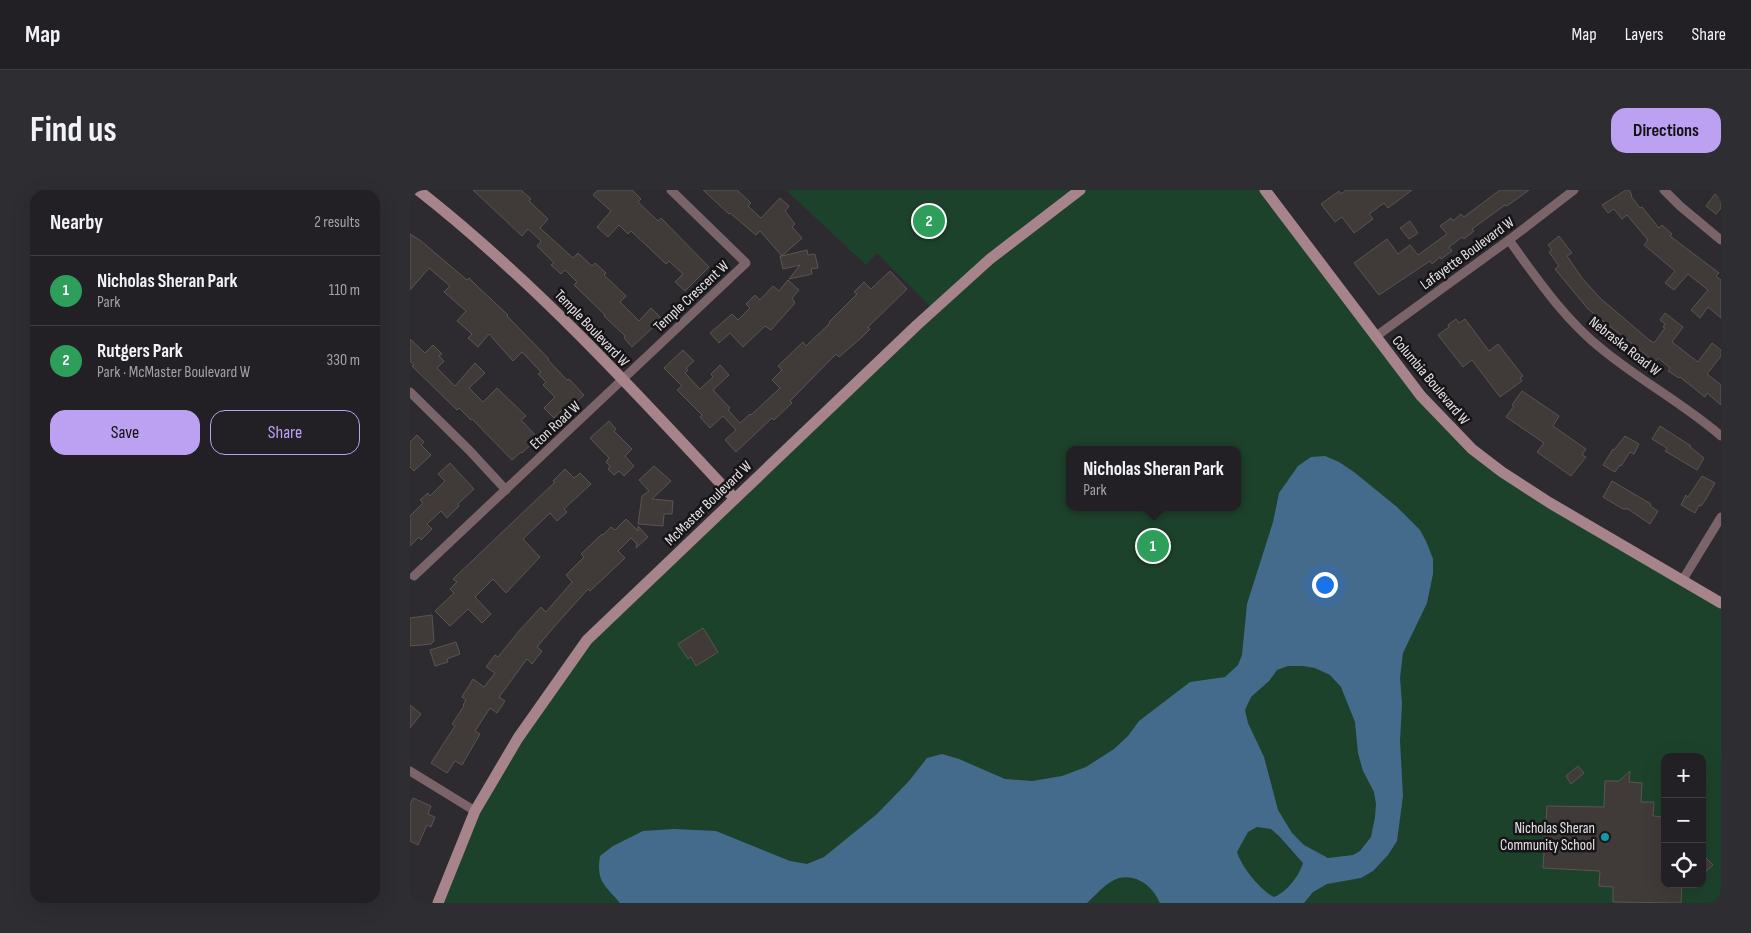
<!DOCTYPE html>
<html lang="en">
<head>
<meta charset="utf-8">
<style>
	:root { --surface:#222024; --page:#2e2d31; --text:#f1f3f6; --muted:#a2a3a6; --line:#3f3e41; --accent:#bca0f2 }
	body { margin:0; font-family:"Sofia Sans Condensed",sans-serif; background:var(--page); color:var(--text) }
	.controls { position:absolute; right:15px; bottom:15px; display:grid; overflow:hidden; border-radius:10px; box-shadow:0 5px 20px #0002 }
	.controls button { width:45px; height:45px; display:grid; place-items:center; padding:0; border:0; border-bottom:1px solid var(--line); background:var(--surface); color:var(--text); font:25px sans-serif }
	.you { position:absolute; left:914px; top:394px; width:18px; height:18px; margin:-12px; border:4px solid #fff; border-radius:50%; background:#1a73e8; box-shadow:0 0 0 8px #1a73e833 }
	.badge { display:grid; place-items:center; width:32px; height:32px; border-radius:50%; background:var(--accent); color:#fff; font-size:16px; font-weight:700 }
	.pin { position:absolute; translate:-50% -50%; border:2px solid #fff; box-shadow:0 1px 5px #0006 }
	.popup { position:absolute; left:656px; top:256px; width:175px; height:65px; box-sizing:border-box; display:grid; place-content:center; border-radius:10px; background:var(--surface); filter:drop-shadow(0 1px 4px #0005); font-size:16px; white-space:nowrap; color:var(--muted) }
	.popup b { font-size:19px; color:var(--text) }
	.popup::after { content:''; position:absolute; left:50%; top:100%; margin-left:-10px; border:10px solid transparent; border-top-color:var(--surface) }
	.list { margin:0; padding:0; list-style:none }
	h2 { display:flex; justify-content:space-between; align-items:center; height:65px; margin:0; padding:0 20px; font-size:21px }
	h2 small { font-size:16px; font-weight:400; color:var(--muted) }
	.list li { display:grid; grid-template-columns:32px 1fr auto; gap:15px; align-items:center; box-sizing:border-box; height:70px; padding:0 20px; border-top:1px solid var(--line) }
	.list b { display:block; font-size:19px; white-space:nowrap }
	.list p { margin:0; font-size:16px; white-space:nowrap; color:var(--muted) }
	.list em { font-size:16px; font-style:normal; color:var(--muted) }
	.actions { display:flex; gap:10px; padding:15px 20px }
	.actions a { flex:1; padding:11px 0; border:1px solid var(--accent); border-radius:15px; text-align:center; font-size:18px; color:var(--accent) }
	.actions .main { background:var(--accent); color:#111 }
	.icon { flex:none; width:28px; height:28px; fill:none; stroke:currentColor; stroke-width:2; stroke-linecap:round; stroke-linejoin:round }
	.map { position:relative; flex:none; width:1311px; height:713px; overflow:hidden; border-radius:15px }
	header { display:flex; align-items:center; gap:30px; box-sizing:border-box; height:70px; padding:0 25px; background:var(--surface); border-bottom:1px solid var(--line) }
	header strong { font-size:24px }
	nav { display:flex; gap:28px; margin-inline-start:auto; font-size:18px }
	.intro { display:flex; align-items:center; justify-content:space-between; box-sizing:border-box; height:120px; padding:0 30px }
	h1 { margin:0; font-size:35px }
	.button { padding:12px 22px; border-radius:15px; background:var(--accent); color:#111; font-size:18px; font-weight:700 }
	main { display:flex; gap:30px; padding:0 30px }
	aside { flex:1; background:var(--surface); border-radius:15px; box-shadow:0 5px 20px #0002 }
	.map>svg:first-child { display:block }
	.green { fill:#1d422b; fill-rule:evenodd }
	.water { fill:#446b8b; fill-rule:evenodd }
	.building { fill:#403b38; stroke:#5a5552 }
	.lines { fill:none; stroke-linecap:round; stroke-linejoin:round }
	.street { stroke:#7b6469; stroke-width:9 }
	.secondary { stroke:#a7838b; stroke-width:11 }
	.culture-dot { fill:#0f9aa8; stroke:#161416; stroke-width:2 }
	.labels { text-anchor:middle; stroke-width:5; stroke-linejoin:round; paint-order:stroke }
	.street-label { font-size:15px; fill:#e6e4e6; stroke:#161416 }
	.poi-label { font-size:15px; fill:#e6e4e6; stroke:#161416; text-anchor:end }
</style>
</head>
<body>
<header>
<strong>Map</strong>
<nav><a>Map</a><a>Layers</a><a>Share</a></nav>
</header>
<div class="intro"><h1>Find us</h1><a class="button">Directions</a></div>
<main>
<aside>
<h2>Nearby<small>2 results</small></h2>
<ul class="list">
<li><span class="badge" style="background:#2e9e5b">1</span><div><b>Nicholas Sheran Park</b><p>Park</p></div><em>110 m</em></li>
<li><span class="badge" style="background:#2e9e5b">2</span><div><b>Rutgers Park</b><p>Park · McMaster Boulevard W</p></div><em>330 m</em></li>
</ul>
<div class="actions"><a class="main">Save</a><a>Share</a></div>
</aside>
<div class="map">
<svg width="1311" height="713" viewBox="0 0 1311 713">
	<rect width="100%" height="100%" fill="#2e2b30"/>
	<path class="green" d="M376,0H855L1011,206L1092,282L1311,413V713H30L65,621L177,450L524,120L467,63L456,75ZM659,260H827V317H659ZM1255,567H1292V694H1255Z"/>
	<path class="water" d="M915,266L929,272L944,282L987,317L1010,340L1016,351L1023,369V384L1017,413L993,463L990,488L992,514L990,551L993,606L987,651L978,665L963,681L951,688L917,694L903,702L894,713H750C743,697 728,684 709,688C696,692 686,705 677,713H210C195,695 186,692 190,666L203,656L233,641L264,639L306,641L380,671L397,674L414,667L467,624L499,591L517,568L532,564L549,569L595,589L622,591L652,586L676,577L704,559L718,546L729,531L780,492L815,487L828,475L832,465L837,414L863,332L869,303L888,276L901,267ZM878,476H893L905,478L920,485L931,497L945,532L948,563L953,581L964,602L966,614L965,627L961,647L950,661L943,665L918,668L894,655L882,643L868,620L854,567L838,533L835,520L841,507L859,491L867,480ZM847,637L861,639L869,646L893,673C889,686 877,702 864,707C850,700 831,676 827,662L838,642Z"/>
	<g class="building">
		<path d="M63,0H111L121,9L119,11L138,29L130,38L163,68L168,63L182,76L185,73L196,83L194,85L216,106L210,112L229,131L241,118L252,129L222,157L214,148L215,146L194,126L195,125L164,95L167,92L155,80L151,84L141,75L144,73L127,56L131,51L118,39L112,46Z"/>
		<path d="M188,0H222L231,9L228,12L248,31L251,28L299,77L275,101L265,92L273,84L259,71L256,74L221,41L218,44L209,35L198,47L187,37L201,21L183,5Z"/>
		<path d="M293,0H327L341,13L338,16L351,28L370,8L379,16L375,21L385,34L382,37L392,48L372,66L397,60L398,65L405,64L408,78L401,79L402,84L379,89L390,75L373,79L370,66H372L350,41L346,45L320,23L319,24Z"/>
		<path d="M936,0H1002L978,18L974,13L959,24L963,29L944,43L932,27L925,32L911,14L929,1L931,4Z"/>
		<path d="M1090,0H1119L1097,16L1095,15L1062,39L1064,41L1054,49L1052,47L1039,57L1042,61L1031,69L1030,67L1022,74L1020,71L969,105L944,73L977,49L988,64L1000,55L1008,65L1037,44L1030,36L1041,28L1043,31L1051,24L1054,27Z"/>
		<path d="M1216,0H1219L1222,5L1221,6L1230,18L1232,17L1249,38L1252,35L1262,44L1260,46L1309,83L1306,86L1311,90V128L1298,117L1290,128L1281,120L1298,100L1278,84L1264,100L1255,93L1265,81L1234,55L1238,50L1217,25L1212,29L1204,19L1198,23L1192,15Z"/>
		<path d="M1305,4L1311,9V18L1306,24L1296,16Z"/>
		<path d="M1000,31L1008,43L999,49L990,38Z"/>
		<path d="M0,44L11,51L57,90L59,88L68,97L98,125L97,126L139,169L138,170L157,190L159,189L174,205L156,222L153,219L144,228L134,218L145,207L133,195L136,192L128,184L131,182L112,162L103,171L79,144L68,157L58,148L62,144L47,131L56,121L34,102L40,96L19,78L0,100Z"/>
		<path d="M1149,46L1162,63L1157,66L1172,88L1190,108L1238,149L1244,153L1255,138L1253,137L1255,134L1250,130L1255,123L1273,137L1262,152L1288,172L1302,153L1311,160V166L1297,184L1311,195V215L1297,203L1295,207L1270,187L1269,188L1258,181L1260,178L1248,168L1245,172L1178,119L1145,79L1149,76L1139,62L1142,60L1138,55Z"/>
		<path d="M480,81L497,99L458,137L460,139L451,148L429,167L426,164L380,211L382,213L364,230L362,228L326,262L315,250L326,240L313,226L300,238L290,227L292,225L267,200L272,196L254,178L273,160L284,171L276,178L278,180L275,183L290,199L303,187L301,184L310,175L319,185L303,200L320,218L318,220L330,233L340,224L341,225L370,198L362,190L372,180L368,176L393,152L396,156L420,133L419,132L447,104L444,102L454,92L461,99Z"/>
		<path d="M378,90L389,100L382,108L385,113L361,140L355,136L333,157L320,143L309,153L300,143L322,124L328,130L340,118L336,114L345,105L350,110L363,96L369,101Z"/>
		<path d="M1046,129L1049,133L1055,129L1079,161L1088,154L1113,186L1110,188L1112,191L1090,207L1062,170L1053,177L1028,145L1039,137L1038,135Z"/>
		<path d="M0,149L15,163L23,155L32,164L29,166L34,171L27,178L45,196L65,173L75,183L59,198L73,212L87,198L116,226L111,230L128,248L112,263L111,262L102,270L62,229L61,230L49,218L47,220L2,176L4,175L0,171Z"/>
		<path d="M1112,201L1149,226L1143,236L1176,259L1172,265L1176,267L1161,286L1127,262L1134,253L1096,227L1104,216L1102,215Z"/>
		<path d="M199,231L206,239L204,241L222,259L215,266L224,276L214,286L209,281L204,285L198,279L200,276L196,272L199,268L180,248Z"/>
		<path d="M1250,236L1281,256L1280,257L1294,268L1287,280L1255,261L1257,258L1242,249Z"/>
		<path d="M7,245L14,252L11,255L21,265L4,281L0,277V252Z"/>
		<path d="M1215,246L1229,254L1224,264L1220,262L1211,276L1210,275L1205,282L1193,275L1203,259L1204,260Z"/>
		<path d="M40,273L64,299L48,314L49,316L37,328L31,321L17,334L22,339L11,350L9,347L0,356V326L13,313L10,310L18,303L20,306L35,291L28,284Z"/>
		<path d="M244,276L261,291L242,309L263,311L262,324H254L253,336L228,334L232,306L239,301L229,290Z"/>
		<path d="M155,279L164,288L170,283L181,294L154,319L157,322L147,331L140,323L113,349L130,367L96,403L83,389L65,407L81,424L72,433L58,419L40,436L25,421L44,403L40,399L47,392L43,389L145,292L143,291Z"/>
		<path d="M1292,286L1305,293L1296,309L1291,316L1289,315L1285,323L1271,315L1276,305L1278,307Z"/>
		<path d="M1202,291L1241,314L1240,316L1248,321L1240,334L1218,319H1213L1193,307Z"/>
		<path d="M216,329L228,341V336L238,347L226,358L227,354L221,348L208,361L215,368L180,401L178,399L144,437L127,457L132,461L122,474L117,469L89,507L95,511L87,523L80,518L65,541L70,544L52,575L45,571L37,583L21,573L45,536L42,534L54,516L53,515L56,510L52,507L63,489L74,497L85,483L76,477L85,465L88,467L109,441L131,417L136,422L162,392L156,385L174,367L171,364L192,344L193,345L201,337L205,340Z"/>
		<path d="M22,425L24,451L21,454L0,456V428Z"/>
		<path d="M293,438L308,462L286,476L281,467L278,469L268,454Z"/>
		<path d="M46,452L50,464L37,469L38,472L25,476L20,460Z"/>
		<path d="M0,515L11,524L0,538Z"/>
		<path d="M1168,576L1174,583L1161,594L1156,586Z"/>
		<path d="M1220,581L1219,592L1232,593L1231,612H1244L1243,626L1255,627V694H1272L1271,713L1203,712V697L1189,696L1190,681L1133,678L1137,616L1194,617L1195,591H1209Z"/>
		<path d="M3,608L21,616L18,624L25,627L21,637L17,635L8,655L0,651V614Z"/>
		<path d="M1292,664L1303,675L1292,685Z"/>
	</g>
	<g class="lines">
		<g class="street">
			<path d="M1254,0L1270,16L1311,50"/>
			<path d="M1099,50C1127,89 1155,130 1193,160C1231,191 1274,214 1311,246"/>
			<path d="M965,147L1099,50L1164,0"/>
			<path d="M0,202L59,260L96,300"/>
			<path d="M4,386L336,73L261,0"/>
			<path d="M1272,391L1311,327"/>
			<path d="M0,581L65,621"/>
		</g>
		<g class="secondary">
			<path d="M8,0C124,91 224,200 324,308"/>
			<path d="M855,0L1011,206L1062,259L1092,282L1140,313L1311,413"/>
			<path d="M28,713L65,621L108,548L177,450L507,135L580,69L670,0"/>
		</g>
	</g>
	<circle class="culture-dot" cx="1195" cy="647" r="5"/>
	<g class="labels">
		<g class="street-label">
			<text transform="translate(1057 63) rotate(-36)" y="5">Lafayette Boulevard W</text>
			<text transform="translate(281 106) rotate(-43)" y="5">Temple Crescent W</text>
			<text transform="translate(182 138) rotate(46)" y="5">Temple Boulevard W</text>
			<text transform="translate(1215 156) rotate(38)" y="5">Nebraska Road W</text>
			<text transform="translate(1021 190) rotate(50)" y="5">Columbia Boulevard W</text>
			<text transform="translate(145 235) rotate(-43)" y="5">Eton Road W</text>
			<text transform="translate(298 313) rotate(-44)" y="5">McMaster Boulevard W</text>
		</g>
		<g class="poi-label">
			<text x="1185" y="643">Nicholas Sheran<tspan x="1185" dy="17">Community School</tspan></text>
		</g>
	</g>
</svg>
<div class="controls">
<button>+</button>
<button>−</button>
<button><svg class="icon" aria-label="locate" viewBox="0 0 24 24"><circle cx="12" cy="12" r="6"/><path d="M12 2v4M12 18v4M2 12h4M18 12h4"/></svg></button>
</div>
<div class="you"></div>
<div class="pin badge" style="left:743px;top:356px;background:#2e9e5b">1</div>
<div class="popup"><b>Nicholas Sheran Park</b>Park</div>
<div class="pin badge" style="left:519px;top:31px;background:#2e9e5b">2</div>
</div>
</main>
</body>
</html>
